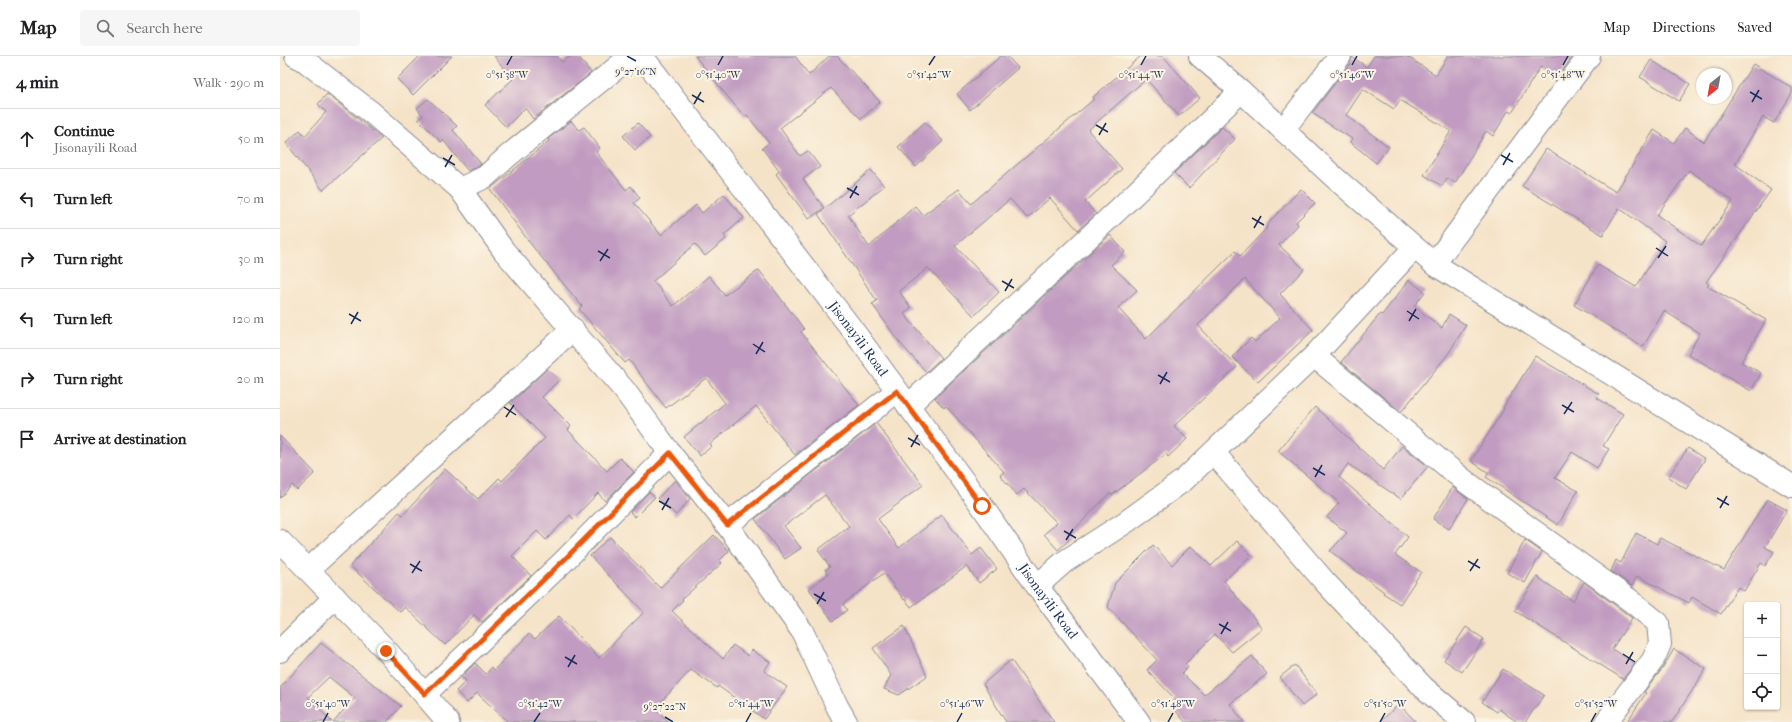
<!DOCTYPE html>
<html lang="en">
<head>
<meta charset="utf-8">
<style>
	:root { --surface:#fff; --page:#f6f6f6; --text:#202124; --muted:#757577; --line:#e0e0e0 }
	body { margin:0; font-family:"IM FELL French Canon",serif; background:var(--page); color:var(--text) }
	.controls { position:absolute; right:12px; bottom:12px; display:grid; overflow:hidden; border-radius:4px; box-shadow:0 1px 3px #0004 }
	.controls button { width:36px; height:36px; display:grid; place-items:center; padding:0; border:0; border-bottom:1px solid var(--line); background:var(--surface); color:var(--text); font:20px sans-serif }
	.compass { position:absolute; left:1416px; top:12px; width:36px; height:36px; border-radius:50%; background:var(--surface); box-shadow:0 1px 3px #0004; rotate:211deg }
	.stop { position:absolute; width:12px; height:12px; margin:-9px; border:3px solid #ea580c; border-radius:50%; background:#fff }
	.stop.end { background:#ea580c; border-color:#fff; box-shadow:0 1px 4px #0008 }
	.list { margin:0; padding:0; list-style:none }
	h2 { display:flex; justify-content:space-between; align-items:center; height:52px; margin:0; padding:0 16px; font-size:17px }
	h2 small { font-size:13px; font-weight:400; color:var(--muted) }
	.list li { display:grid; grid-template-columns:26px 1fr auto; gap:12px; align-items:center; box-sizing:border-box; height:60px; padding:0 16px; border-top:1px solid var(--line) }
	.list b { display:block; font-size:15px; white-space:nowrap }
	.list p { margin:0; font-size:13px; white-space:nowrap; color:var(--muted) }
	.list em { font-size:13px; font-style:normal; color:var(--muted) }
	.icon { flex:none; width:22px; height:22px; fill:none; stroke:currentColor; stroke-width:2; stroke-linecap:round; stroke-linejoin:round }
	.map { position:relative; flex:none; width:1512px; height:666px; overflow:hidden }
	header { display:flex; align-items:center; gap:24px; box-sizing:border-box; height:56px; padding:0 20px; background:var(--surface); border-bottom:1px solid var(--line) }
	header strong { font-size:19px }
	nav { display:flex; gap:22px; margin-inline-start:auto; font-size:14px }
	.search { width:280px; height:36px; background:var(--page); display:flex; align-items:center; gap:10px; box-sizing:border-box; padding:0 14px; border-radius:4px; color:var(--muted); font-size:15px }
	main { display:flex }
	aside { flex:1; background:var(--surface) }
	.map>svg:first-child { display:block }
	.building { fill:#c19bc1; fill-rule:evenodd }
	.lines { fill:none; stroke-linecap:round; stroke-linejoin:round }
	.street-casing { stroke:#888993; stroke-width:24 }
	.secondary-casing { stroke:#888993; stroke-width:24 }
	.street { stroke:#fff; stroke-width:22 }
	.secondary { stroke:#fff; stroke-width:22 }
	.route { stroke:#ea580c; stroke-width:5 }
	.ticks { fill:none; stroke:#1b2f5e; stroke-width:1.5 }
	.labels { text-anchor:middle; stroke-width:4; stroke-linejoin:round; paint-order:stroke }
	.street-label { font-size:14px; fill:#1b2f5e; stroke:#fcf5e5 }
	.ticks-label { font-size:10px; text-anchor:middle; fill:#1b2f5e; stroke:#fcf5e5; stroke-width:4; stroke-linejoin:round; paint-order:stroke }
</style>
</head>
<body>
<header>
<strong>Map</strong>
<div class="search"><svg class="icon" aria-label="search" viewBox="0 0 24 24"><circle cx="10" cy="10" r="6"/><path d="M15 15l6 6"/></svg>Search here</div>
<nav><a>Map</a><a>Directions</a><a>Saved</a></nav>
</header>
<main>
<aside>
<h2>4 min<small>Walk · 290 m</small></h2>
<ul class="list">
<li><svg class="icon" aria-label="ahead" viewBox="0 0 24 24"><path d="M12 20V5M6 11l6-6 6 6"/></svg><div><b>Continue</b><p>Jisonayili Road</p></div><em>50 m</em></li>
<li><svg class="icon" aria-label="left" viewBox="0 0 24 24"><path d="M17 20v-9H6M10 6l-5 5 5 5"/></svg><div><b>Turn left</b></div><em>70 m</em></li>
<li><svg class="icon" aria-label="right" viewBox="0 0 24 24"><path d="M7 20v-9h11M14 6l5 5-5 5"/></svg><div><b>Turn right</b></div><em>30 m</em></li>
<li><svg class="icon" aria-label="left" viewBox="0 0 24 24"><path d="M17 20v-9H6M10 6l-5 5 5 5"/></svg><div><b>Turn left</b></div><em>120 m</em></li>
<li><svg class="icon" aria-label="right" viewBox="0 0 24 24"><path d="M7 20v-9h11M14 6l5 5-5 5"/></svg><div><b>Turn right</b></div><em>20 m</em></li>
<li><svg class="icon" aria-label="arrive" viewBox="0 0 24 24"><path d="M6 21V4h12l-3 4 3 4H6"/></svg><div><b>Arrive at destination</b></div></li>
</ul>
</aside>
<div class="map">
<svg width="1512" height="666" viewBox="0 0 1512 666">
	<rect width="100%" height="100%" fill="#fcf5e5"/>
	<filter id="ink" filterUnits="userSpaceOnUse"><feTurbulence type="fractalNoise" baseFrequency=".025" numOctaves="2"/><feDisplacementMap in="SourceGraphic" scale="8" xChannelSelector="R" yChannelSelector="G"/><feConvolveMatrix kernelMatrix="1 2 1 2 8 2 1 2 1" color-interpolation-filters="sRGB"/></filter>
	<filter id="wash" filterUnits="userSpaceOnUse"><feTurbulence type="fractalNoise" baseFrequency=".012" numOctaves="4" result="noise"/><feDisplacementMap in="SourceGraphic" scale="16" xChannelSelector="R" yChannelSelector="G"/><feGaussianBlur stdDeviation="0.9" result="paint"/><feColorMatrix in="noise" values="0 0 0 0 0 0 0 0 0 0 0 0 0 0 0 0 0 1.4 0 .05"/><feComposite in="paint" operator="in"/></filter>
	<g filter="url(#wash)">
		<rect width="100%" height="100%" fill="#f5e3c8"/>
		<g id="blocks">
			<g class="building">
				<path d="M140,0H172L133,39L117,23Z"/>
				<path d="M214,0H277L282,6L291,0H298L311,17L253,63L245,52L226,71L205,49L233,23Z"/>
				<path d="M415,0H515L529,19L549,0H557L600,46L581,63L551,32L500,72L520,100L528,95L540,111L523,123L544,152L529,163L496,118L499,115L482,92L489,87L467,59L465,61L442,34Z"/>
				<path d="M721,0H727L738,12L690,54L677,38Z"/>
				<path d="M861,0H883L920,42L899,60L866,23L808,74L842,113L805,146L816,158L798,174L770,142L747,162L730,143L675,190L719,236L694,260L648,212L619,235L631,252L624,258L661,302L646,316L620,287L592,248L597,245L538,158L591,114L604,130L568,159L589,191L635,150L643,159L679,133L691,148L814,43L813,41Z"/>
				<path d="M1094,0H1126L1156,19L1168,0H1293L1277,22L1260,11L1232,57L1228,55L1213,80L1206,75L1175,127L1167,122L1162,130L1144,119L1171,75L1120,44L1114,53L1083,33L1066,59L1109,91L1096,107L1070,86L1072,83L1032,57L1070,8L1072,1L1087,11Z"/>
				<path d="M1371,4L1410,28L1399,45L1360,21Z"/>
				<path d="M1473,8L1512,32V37L1494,67L1483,61L1455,108L1491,134L1426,226L1429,228L1427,230L1486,264L1461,306L1481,317L1471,335L1408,298L1420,277L1384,255L1363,291L1294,249L1318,209L1356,231L1385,185L1339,152L1323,179L1242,130L1266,93L1336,136L1374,74L1394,87L1405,72L1424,86ZM1409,114L1453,145L1421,190L1377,159Z"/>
				<path d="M47,38L102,82L43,134L6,87L20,74L25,80L46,56L38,48Z"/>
				<path d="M148,43L177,70L173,74L201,108L198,111L188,115L163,84L161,86L138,63L143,60L137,52Z"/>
				<path d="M291,65L299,74L304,71L320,92L316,96L346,134L351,130L360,142L354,147L381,179L416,149L422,157L444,138L464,162L444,179L446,183L425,200L415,188L373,225L393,250L429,220L445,239L479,214L524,273L521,276L579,349L515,399L476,350L430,388L432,390L420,400L404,381L445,347L426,322L386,352L349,304L345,307L299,253L302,250L253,191L210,133L269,85L268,83Z"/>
				<path d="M645,66L663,85L636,111L618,91Z"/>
				<path d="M358,67L370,81L355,94L343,80Z"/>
				<path d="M942,71L955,83L909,132L894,117Z"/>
				<path d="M1021,133L1035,147L1016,166L1018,169L999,189L1024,213L1000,238L1033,274L978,326L952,301L971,282L975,286L1000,262L965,223L918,269L957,311L894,370L907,383L888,401L886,398L832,439L830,437L787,481L789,484L778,494L764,478L777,467L744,433L737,439L720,419L724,416L666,350L664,352L655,342L830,179L845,196L831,209L857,234L838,252L866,283L955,195L960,200L987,172L986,171L993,162Z"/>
				<path d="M1129,224L1145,236L1134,250L1162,272L1169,258L1186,269L1168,298L1121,356L1061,306L1100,258L1102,259Z"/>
				<path d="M1255,300L1319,338L1317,342L1343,358L1323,390L1329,393L1317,412L1292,396L1275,422L1298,435L1278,469L1206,421L1209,417L1191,405L1224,353L1223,352Z"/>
				<path d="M267,313L279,324L262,341L291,370L288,374L327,415L340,402L354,416L325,445L318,437L293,463L290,459L266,484L257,475L232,500L251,520L202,566L194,559L165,589L125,551L120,556L70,510L119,456L123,459L165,413L198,443L219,422L222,425L265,382L230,347Z"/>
				<path d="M1035,351L1103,414L1122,390L1148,410L1121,443L1068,408L1059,421L1128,481L1115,499L1141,516L1120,548L1103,537L1104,536L1050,495L1067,477L1047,461L1059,447L998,395Z"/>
				<path d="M596,367L643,429L598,463L619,492L662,459L692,499L701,492L717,513L699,527L687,510L631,551L625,543L624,544L604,517L563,548L567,554L553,565L529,533L548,518L545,514L550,511L538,494L569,470L545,439L504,470L521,492L505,503L475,463Z"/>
				<path d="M0,380L35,417L17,434L12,429L0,442Z"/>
				<path d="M1408,392L1425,403L1406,433L1388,421Z"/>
				<path d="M395,424L410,443L396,459L378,442Z"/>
				<path d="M1173,431L1188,443L1169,473L1153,463Z"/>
				<path d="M369,436L375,441L355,461L350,456Z"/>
				<path d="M1487,443L1507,454L1485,491L1494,496L1485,510L1481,507L1464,535L1458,531L1441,558L1412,541L1409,547L1357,520L1352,530L1331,515L1336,504L1341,507L1356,477L1377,488L1380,482L1444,514Z"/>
				<path d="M434,479L449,495L439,505L442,507L402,543L403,544L392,555L443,603L453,589L468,600L472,594L490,606L484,615L507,631L484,663L438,630L437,632L411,614L375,652L389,666H228L197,637L187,647L176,635L186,625L181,621L195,607L206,618L212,611L214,614L249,578L255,583L279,560L319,602L364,556L310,500L330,481L380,532Z"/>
				<path d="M1245,484L1262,496L1245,527L1227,517Z"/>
				<path d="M957,485L971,499L944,525L982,572L952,596L935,578L905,608L908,611L902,617L924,639L972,600L987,618L950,648L964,666H905L891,649L896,644L867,614L877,604L828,551L835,527L873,489L892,509L911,490L931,510Z"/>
				<path d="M1257,521L1293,545L1304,526L1352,562L1332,593L1355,608L1343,623L1235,555Z"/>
				<path d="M624,570L647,620L619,639L604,633L611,619L593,592Z"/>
				<path d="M1186,571L1204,583L1182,616L1164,604Z"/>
				<path d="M41,587L121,650L107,666H53L75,642L49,621L28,641L52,666H0V632Z"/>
				<path d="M1394,593L1426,613L1392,666H1347L1366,637L1364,636L1383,612Z"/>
				<path d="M731,604L774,666H726L703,628Z"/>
				<path d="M1015,609L1037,638L1022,650L1000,621Z"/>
				<path d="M1223,613L1264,639L1245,666H1237L1219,653L1217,656L1202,646Z"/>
				<path d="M1119,648L1136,666H1100Z"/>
			</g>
		</g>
	</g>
	<g filter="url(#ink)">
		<use href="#blocks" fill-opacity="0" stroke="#888993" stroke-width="1"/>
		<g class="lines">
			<g class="street-casing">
				<g id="street">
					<path d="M16,0L24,4L92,57L180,133"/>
					<path d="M351,0L228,100L205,121L180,133L224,195L345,335L390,397L447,469L522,575L557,650L566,666"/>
					<path d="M920,0L961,35L1055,122L1154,208L1512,430"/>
					<path d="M1003,74L1060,0"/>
					<path d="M1154,208L1309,0"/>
					<path d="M1034,300L1186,426L1351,545L1378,567L1380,588L1373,604L1326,666"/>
					<path d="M628,350L840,152L961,35"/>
					<path d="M934,397L1045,526L1143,631L1184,666"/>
					<path d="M447,469L617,335"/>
					<path d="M0,485L107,595L168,666"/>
					<path d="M28,514L293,273"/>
					<path d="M757,530L784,506L846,466L904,424L1034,300L1134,192"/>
					<path d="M0,595L55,541"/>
					<path d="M145,638L284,505L390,397"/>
				</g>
			</g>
			<g class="secondary-casing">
				<g id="secondary">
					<path id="s1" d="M362,0L572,273L702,450L757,530L859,666"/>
				</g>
			</g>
			<use href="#street" class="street"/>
			<use href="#secondary" class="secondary"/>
		</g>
	</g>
	<g class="lines" filter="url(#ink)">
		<path class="route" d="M106,595L145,638L284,504L390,397L447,469L617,335L702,450"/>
	</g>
	<path class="ticks" d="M347,0L356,5M227,9L232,0M438,9L443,0M649,9L655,0M861,9L866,0M1072,9L1077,0M1283,9L1288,0M1470,36L1482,43M412,39L424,46M1472,46L1479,34M414,48L421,36M816,69L828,76M819,79L826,67M1221,99L1233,106M163,102L175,109M1223,109L1230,97M165,111L172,99M567,132L579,139M570,142L577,130M972,162L984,169M974,172L981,160M1376,192L1388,200M318,195L330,202M1378,202L1386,190M320,205L328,193M722,225L734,232M725,235L732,223M1127,255L1139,263M69,258L81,265M1129,265L1136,253M71,268L78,256M473,288L485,296M476,298L483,286M878,319L890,326M880,328L887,316M1282,349L1294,356M224,351L236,359M1284,358L1292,346M226,361L234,349M628,382L640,389M631,391L638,379M1033,412L1045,419M1035,421L1042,409M1437,442L1449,449M379,445L391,452M1440,452L1447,440M382,454L389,442M784,475L796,482M786,484L793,473M1188,505L1200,512M130,508L142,515M1190,515L1198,503M132,517L140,505M534,538L546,545M537,548L544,536M939,568L951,575M941,578L948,566M1343,598L1355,606M285,601L297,608M1346,608L1353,596M288,611L295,599M385,661L393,666M43,666L48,657M254,666L260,657M466,666L471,657M677,666L682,657M888,666L893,657M1100,666L1105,657M1311,666L1316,657"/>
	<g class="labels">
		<g class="street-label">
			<text dy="5" stroke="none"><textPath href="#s1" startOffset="356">Jisonayili Road</textPath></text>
			<text dy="5" stroke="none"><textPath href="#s1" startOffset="680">Jisonayili Road</textPath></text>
		</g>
	</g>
	<g class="ticks-label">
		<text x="356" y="19">9°27'16"N</text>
		<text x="227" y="22">0°51'38"W</text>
		<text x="438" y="22">0°51'40"W</text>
		<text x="649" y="22">0°51'42"W</text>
		<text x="861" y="22">0°51'44"W</text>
		<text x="1072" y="22">0°51'46"W</text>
		<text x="1283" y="22">0°51'48"W</text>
		<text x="48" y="651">0°51'40"W</text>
		<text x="260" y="651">0°51'42"W</text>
		<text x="471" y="651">0°51'44"W</text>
		<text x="682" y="651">0°51'46"W</text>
		<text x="893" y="651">0°51'48"W</text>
		<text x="1105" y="651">0°51'50"W</text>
		<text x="1316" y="651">0°51'52"W</text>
		<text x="385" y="654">9°27'22"N</text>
	</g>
</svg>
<div class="controls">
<button>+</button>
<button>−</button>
<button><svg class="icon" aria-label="locate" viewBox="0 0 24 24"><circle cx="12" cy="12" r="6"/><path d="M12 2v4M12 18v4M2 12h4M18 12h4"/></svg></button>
</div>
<svg class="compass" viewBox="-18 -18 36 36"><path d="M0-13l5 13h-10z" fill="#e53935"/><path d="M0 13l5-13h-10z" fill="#757577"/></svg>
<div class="stop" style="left:702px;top:450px"></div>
<div class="stop end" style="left:106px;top:595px"></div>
</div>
</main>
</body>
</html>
